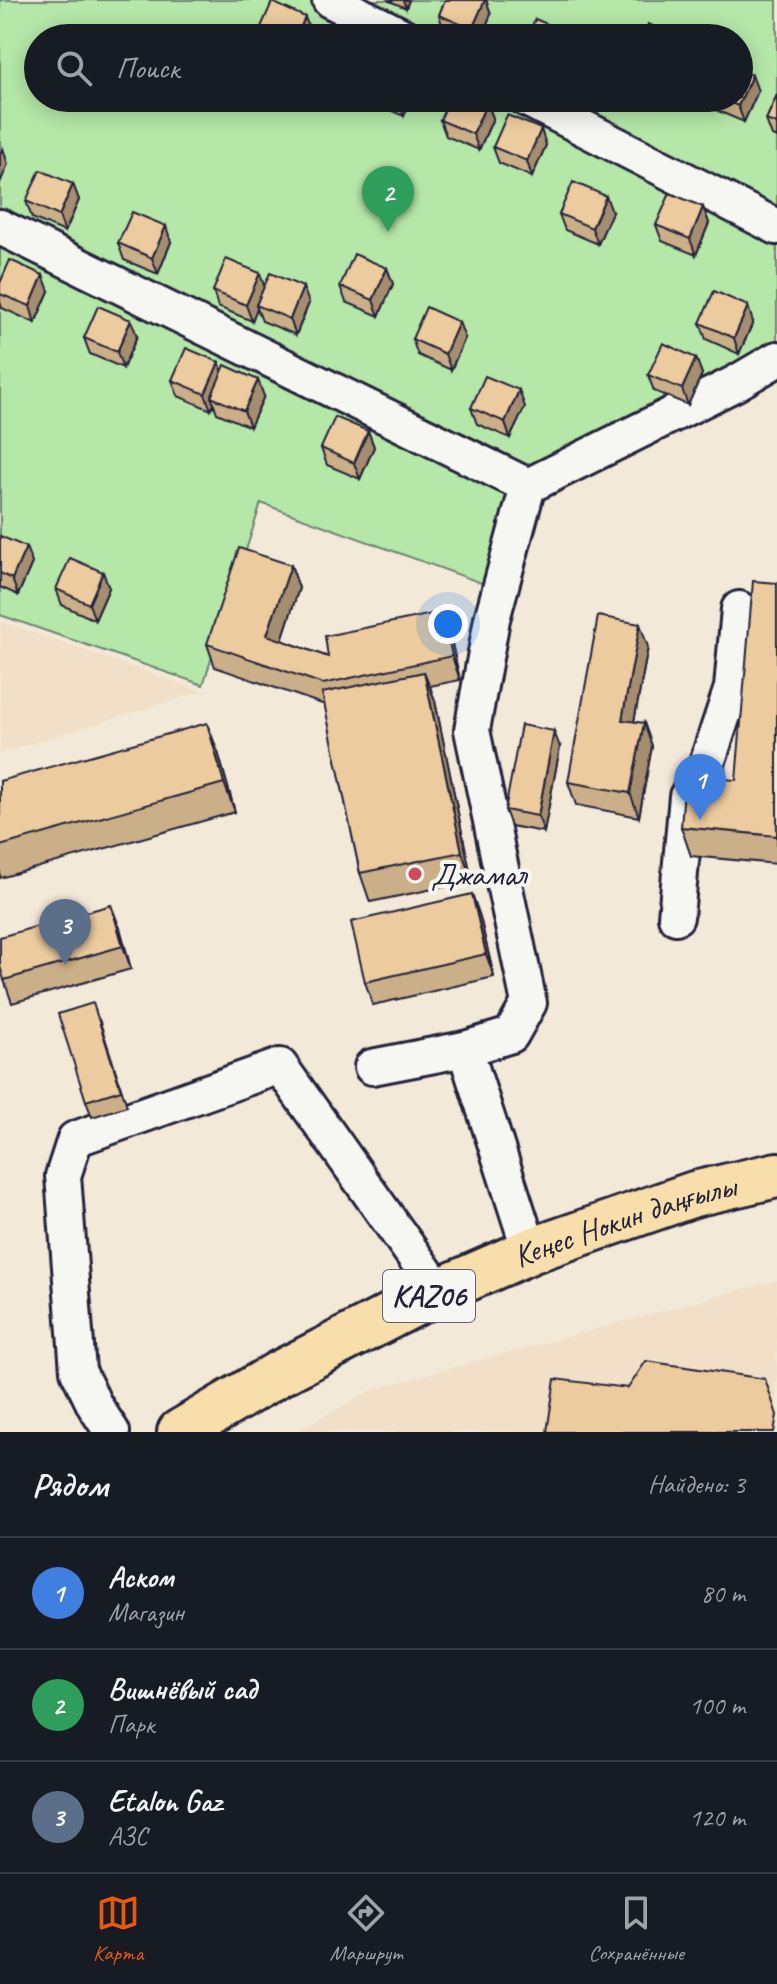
<!DOCTYPE html>
<html lang="ru">
<head>
<meta charset="utf-8">
<style>
	:root { --surface:#171b24; --page:#242831; --text:#f1f3f6; --muted:#9ea1a6; --line:#363941; --accent:#ea580c }
	body { margin:0; font-family:Caveat,sans-serif; background:var(--page); color:var(--text) }
	.you { position:absolute; left:448px; top:624px; width:28px; height:28px; margin:-20px; border:6px solid #fff; border-radius:50%; background:#1a73e8; box-shadow:0 0 0 12px #1a73e833 }
	.badge { display:grid; place-items:center; width:52px; height:52px; border-radius:50%; background:var(--accent); color:#fff; font-size:26px; font-weight:700 }
	.pin { position:absolute; translate:-50% -66px; filter:drop-shadow(0 2px 4px #0008) }
	.pin::after { content:''; position:absolute; top:42px; width:28px; height:24px; background:inherit; clip-path:polygon(0 0,100% 0,50% 100%) }
	.list { margin:0; padding:0; list-style:none }
	h2 { display:flex; justify-content:space-between; align-items:center; height:104px; margin:0; padding:0 32px; font-size:34px }
	h2 small { font-size:26px; font-weight:400; color:var(--muted) }
	.list li { display:grid; grid-template-columns:52px 1fr auto; gap:24px; align-items:center; box-sizing:border-box; height:112px; padding:0 32px; border-top:2px solid var(--line) }
	.list b { display:block; font-size:30px; white-space:nowrap }
	.list p { margin:0; font-size:26px; white-space:nowrap; color:var(--muted) }
	.list em { font-size:26px; font-style:normal; color:var(--muted) }
	.icon { flex:none; width:44px; height:44px; fill:none; stroke:currentColor; stroke-width:2; stroke-linecap:round; stroke-linejoin:round }
	.map { position:relative; flex:none; width:777px; height:1432px; overflow:hidden }
	.search { position:absolute; background:var(--surface); box-shadow:0 4px 20px #0003; left:24px; right:24px; top:24px; height:88px; display:flex; align-items:center; gap:20px; box-sizing:border-box; padding:0 28px; border-radius:44px; color:var(--muted); font-size:30px }
	.sheet { height:440px; background:var(--surface) }
	nav { display:flex; justify-content:space-around; align-items:center; box-sizing:border-box; height:112px; border-top:2px solid var(--line); background:var(--surface); font-size:22px; color:var(--muted) }
	nav a { display:grid; justify-items:center; gap:4px }
	nav .on { color:var(--accent) }
	.map>svg:first-child { display:block }
	.built { fill:#f1e0c7 }
	.green { fill:#b5e7a8; stroke:#6c8472; stroke-width:2; fill-rule:evenodd }
	.lines { fill:none; stroke-linecap:round; stroke-linejoin:round }
	.minor-casing { stroke:#22223b; stroke-width:40 }
	.highway-casing { stroke:#22223b; stroke-width:50 }
	.minor { stroke:#f6f6f2; stroke-width:34 }
	.highway { stroke:#f8deab; stroke-width:44 }
	.wall { fill:#cbaf88; stroke:#22223b; stroke-width:2 }
	.shaded-wall { fill:#a58e6f; stroke:#22223b; stroke-width:2 }
	.building { fill:#eccb9e; stroke:#22223b; stroke-width:2 }
	.poi-dot { fill:#d1495b; stroke:#f6f6f2; stroke-width:3 }
	.labels { text-anchor:middle; stroke-width:8; stroke-linejoin:round; paint-order:stroke }
	.shield { fill:#f6f6f2; stroke:#626272; stroke-width:2 }
	.shield-label { font-size:30px; font-weight:bold; fill:#22223b }
	.poi-label { font-size:32px; fill:#22223b; stroke:#f6f6f2; text-anchor:start }
	.street-label { font-size:32px; fill:#22223b; stroke:#f6f6f2 }
</style>
</head>
<body>
<div class="map">
<svg width="777" height="1432" viewBox="0 0 777 1432">
	<rect width="100%" height="100%" fill="#f3e9d9"/>
	<filter id="ink" filterUnits="userSpaceOnUse"><feTurbulence type="fractalNoise" baseFrequency=".0125" numOctaves="2"/><feDisplacementMap in="SourceGraphic" scale="16" xChannelSelector="R" yChannelSelector="G"/><feConvolveMatrix kernelMatrix="1 2 1 2 8 2 1 2 1" color-interpolation-filters="sRGB"/></filter>
	<g filter="url(#ink)">
		<g class="built">
			<path d="M0,621L203,691L0,753Z"/>
			<path d="M773,1281H777V1432H294L374,1389Z"/>
		</g>
		<path class="green" d="M0,0H777V367L535,487L509,593L261,503L203,685L0,615ZM38,38H739V98H38Z"/>
		<g class="lines">
			<g class="minor-casing">
				<g id="minor">
					<path d="M330,0L406,38"/>
					<path d="M525,98L777,227"/>
					<path d="M0,227L528,486"/>
					<path d="M676,917L687,796L703,775L732,688L739,609"/>
					<path d="M372,1067L465,1049"/>
					<path d="M530,1251L465,1049L511,1035L529,1003L472,730L492,619L528,486L736,383L777,359"/>
					<path d="M112,1432L95,1406L78,1371L63,1176L75,1139L280,1066L439,1291"/>
				</g>
			</g>
			<g class="highway-casing">
				<g id="highway">
					<path id="s1" d="M180,1432L278,1374L439,1291L530,1251L694,1194L777,1175"/>
				</g>
			</g>
			<use href="#minor" class="minor"/>
			<use href="#highway" class="highway"/>
		</g>
		<g class="wall">
			<path d="M387,0H409L406,8Z"/>
			<path d="M445,0H486L491,14L481,38H460L444,31L439,15Z"/>
			<path d="M758,91L744,122L711,108L707,98H739Z"/>
			<path d="M777,95V138L772,136L766,120Z"/>
			<path d="M369,98H412L404,116L370,102Z"/>
			<path d="M487,102L493,118L479,150L446,136L440,120Z"/>
			<path d="M546,145L532,177L499,163L493,147Z"/>
			<path d="M73,184L79,200L65,232L32,218L26,201Z"/>
			<path d="M703,207L709,223L696,255L662,241L656,225Z"/>
			<path d="M612,212L598,244L565,230L559,214Z"/>
			<path d="M171,242L158,274L124,260L118,243Z"/>
			<path d="M387,268L393,284L379,316L346,302L340,286Z"/>
			<path d="M0,283L49,291L35,323L2,308L0,302Z"/>
			<path d="M264,286L309,303L296,335L262,321L257,308L252,321L218,307L213,291Z"/>
			<path d="M753,322L739,354L706,339L700,323Z"/>
			<path d="M137,336L123,368L90,354L84,338Z"/>
			<path d="M465,338L451,370L418,355L412,339Z"/>
			<path d="M696,358L702,374L688,405L654,391L648,375Z"/>
			<path d="M222,371L264,396L250,427L217,413L214,404L211,410L178,396L172,380Z"/>
			<path d="M525,407L510,438L477,424L471,408Z"/>
			<path d="M368,431L374,447L360,479L327,465L321,448Z"/>
			<path d="M0,536L32,563L18,595L0,587Z"/>
			<path d="M291,565L299,588L282,640L328,657L442,612L450,635L460,680L430,686L435,701L472,881L370,902L360,873L325,705L215,667L207,644Z"/>
			<path d="M777,583V864L691,856L681,827L736,780Z"/>
			<path d="M109,588L95,620L62,605L56,589Z"/>
			<path d="M648,647L634,722L644,723L652,746L639,817L576,805L568,782Z"/>
			<path d="M560,747L544,832L511,826L505,810Z"/>
			<path d="M218,752L235,812L0,878V781Z"/>
			<path d="M472,894L480,917L494,977L373,1005L365,982Z"/>
			<path d="M120,928L131,969L12,1003L4,980Z"/>
			<path d="M99,1019L127,1106L92,1117L86,1101Z"/>
		</g>
		<g class="shaded-wall">
			<path d="M403,0H409L406,8Z"/>
			<path d="M485,0H486L491,14L481,38H475L472,29Z"/>
			<path d="M305,17L311,33L309,38H296Z"/>
			<path d="M752,75L758,91L744,122L738,106Z"/>
			<path d="M399,98H412L404,116L398,100Z"/>
			<path d="M487,102L493,118L479,150L473,134Z"/>
			<path d="M541,129L546,145L532,177L527,161Z"/>
			<path d="M3,148L8,164L0,183V154Z"/>
			<path d="M73,184L79,200L65,232L59,216Z"/>
			<path d="M606,196L612,212L598,244L592,228Z"/>
			<path d="M703,207L709,223L696,255L690,239Z"/>
			<path d="M166,226L171,242L158,274L152,258Z"/>
			<path d="M387,268L393,284L379,316L373,300Z"/>
			<path d="M260,273L265,289L256,305L257,308L252,321L246,305Z"/>
			<path d="M43,275L49,291L35,323L30,306Z"/>
			<path d="M303,287L309,303L296,335L290,319Z"/>
			<path d="M748,306L753,322L739,354L734,338Z"/>
			<path d="M131,320L137,336L123,368L117,352Z"/>
			<path d="M459,322L465,338L451,370L445,354Z"/>
			<path d="M696,358L702,374L688,405L682,389Z"/>
			<path d="M219,362L225,378L211,397L214,404L211,410L205,394Z"/>
			<path d="M258,380L264,396L250,427L244,411Z"/>
			<path d="M519,390L525,407L510,438L505,422Z"/>
			<path d="M368,431L374,447L360,479L354,463Z"/>
			<path d="M26,547L32,563L18,595L12,579Z"/>
			<path d="M291,565L299,588L276,658L267,635Z"/>
			<path d="M103,572L109,588L95,620L89,604Z"/>
			<path d="M442,612L450,635L460,680L452,656Z"/>
			<path d="M640,624L648,647L630,743L622,720Z"/>
			<path d="M424,672L435,701L472,881L462,852Z"/>
			<path d="M207,723L218,752L235,812L224,783Z"/>
			<path d="M644,723L652,746L639,817L630,793Z"/>
			<path d="M554,731L560,747L544,832L538,816Z"/>
			<path d="M472,894L480,917L494,977L486,954Z"/>
			<path d="M111,905L120,928L131,969L123,946Z"/>
		</g>
		<g class="building">
			<path d="M445,0H485L472,29L439,15Z"/>
			<path d="M272,2L305,17L296,38H268L258,34Z"/>
			<path d="M535,19L569,33L567,38H527Z"/>
			<path d="M648,24L680,38H642Z"/>
			<path d="M739,69L752,75L738,106L719,98H739Z"/>
			<path d="M777,95V124L766,120Z"/>
			<path d="M450,98H477L487,102L473,134L440,120Z"/>
			<path d="M507,115L541,129L527,161L493,147Z"/>
			<path d="M40,170L73,184L59,216L26,201Z"/>
			<path d="M573,182L606,196L592,228L559,214Z"/>
			<path d="M670,193L703,207L690,239L656,225Z"/>
			<path d="M132,212L166,226L152,258L118,243Z"/>
			<path d="M354,254L387,268L373,300L340,286Z"/>
			<path d="M226,259L260,273L246,305L213,291Z"/>
			<path d="M10,260L43,275L30,306L0,294V283Z"/>
			<path d="M270,273L303,287L290,319L256,305Z"/>
			<path d="M714,291L748,306L734,338L700,323Z"/>
			<path d="M98,306L131,320L117,352L84,338Z"/>
			<path d="M426,307L459,322L445,354L412,339Z"/>
			<path d="M663,343L696,358L682,389L648,375Z"/>
			<path d="M186,348L219,362L205,394L172,380Z"/>
			<path d="M225,365L258,380L244,411L211,397Z"/>
			<path d="M485,376L519,390L505,422L471,408Z"/>
			<path d="M335,417L368,431L354,463L321,448Z"/>
			<path d="M0,536L26,547L12,579L0,573Z"/>
			<path d="M239,548L291,565L267,635L328,657L325,636L442,612L452,656L323,684L207,644Z"/>
			<path d="M70,558L103,572L89,604L56,589Z"/>
			<path d="M753,581L777,583V836L681,827L685,776L736,780Z"/>
			<path d="M598,616L640,624L622,720L644,723L630,793L568,782Z"/>
			<path d="M424,672L462,852L360,873L322,693Z"/>
			<path d="M207,723L224,783L0,846V781Z"/>
			<path d="M521,725L554,731L538,816L505,810Z"/>
			<path d="M472,894L486,954L365,982L351,922Z"/>
			<path d="M111,905L123,946L4,980L0,966V937Z"/>
			<path d="M93,1003L121,1090L86,1101L58,1014Z"/>
			<path d="M646,1361L765,1379L777,1415L774,1432H547L555,1379L628,1388Z"/>
		</g>
	</g>
	<circle class="poi-dot" cx="415" cy="874" r="8"/>
	<g class="labels">
		<rect class="shield" x="383" y="1270" width="92" height="52" rx="6"/>
		<g class="shield-label">
			<text x="429" y="1306">KАZ06</text>
		</g>
		<g class="poi-label">
			<text x="431" y="885">Джамал</text>
		</g>
		<g class="street-label">
			<text dy="11" stroke="none"><textPath href="#s1" startOffset="494">Кеңес Нокин даңғылы</textPath></text>
		</g>
	</g>
</svg>
<div class="you"></div>
<div class="pin badge" style="left:700px;top:820px;background:#3f7fe0">1</div>
<div class="pin badge" style="left:388px;top:232px;background:#2e9e5b">2</div>
<div class="pin badge" style="left:65px;top:965px;background:#5c6f8a">3</div>
<div class="search"><svg class="icon" aria-label="search" viewBox="0 0 24 24"><circle cx="10" cy="10" r="6"/><path d="M15 15l6 6"/></svg>Поиск</div>
</div>
<section class="sheet">
<h2>Рядом<small>Найдено: 3</small></h2>
<ul class="list">
<li><span class="badge" style="background:#3f7fe0">1</span><div><b>Аском</b><p>Магазин</p></div><em>80 m</em></li>
<li><span class="badge" style="background:#2e9e5b">2</span><div><b>Вишнёвый сад</b><p>Парк</p></div><em>100 m</em></li>
<li><span class="badge" style="background:#5c6f8a">3</span><div><b>Etalon Gaz</b><p>АЗС</p></div><em>120 m</em></li>
</ul>
</section>
<nav>
<a class="on"><svg class="icon" aria-label="map" viewBox="0 0 24 24"><path d="M3 6l6-2 6 2 6-2v14l-6 2-6-2-6 2zM9 4v14M15 6v14"/></svg>Карта</a>
<a><svg class="icon" aria-label="directions" viewBox="0 0 24 24"><path d="M12 3l9 9-9 9-9-9zM9 14v-3h6M13 9l2 2-2 2"/></svg>Маршрут</a>
<a><svg class="icon" aria-label="saved" viewBox="0 0 24 24"><path d="M7 4h10v16l-5-4-5 4z"/></svg>Сохранённые</a>
</nav>
</body>
</html>
